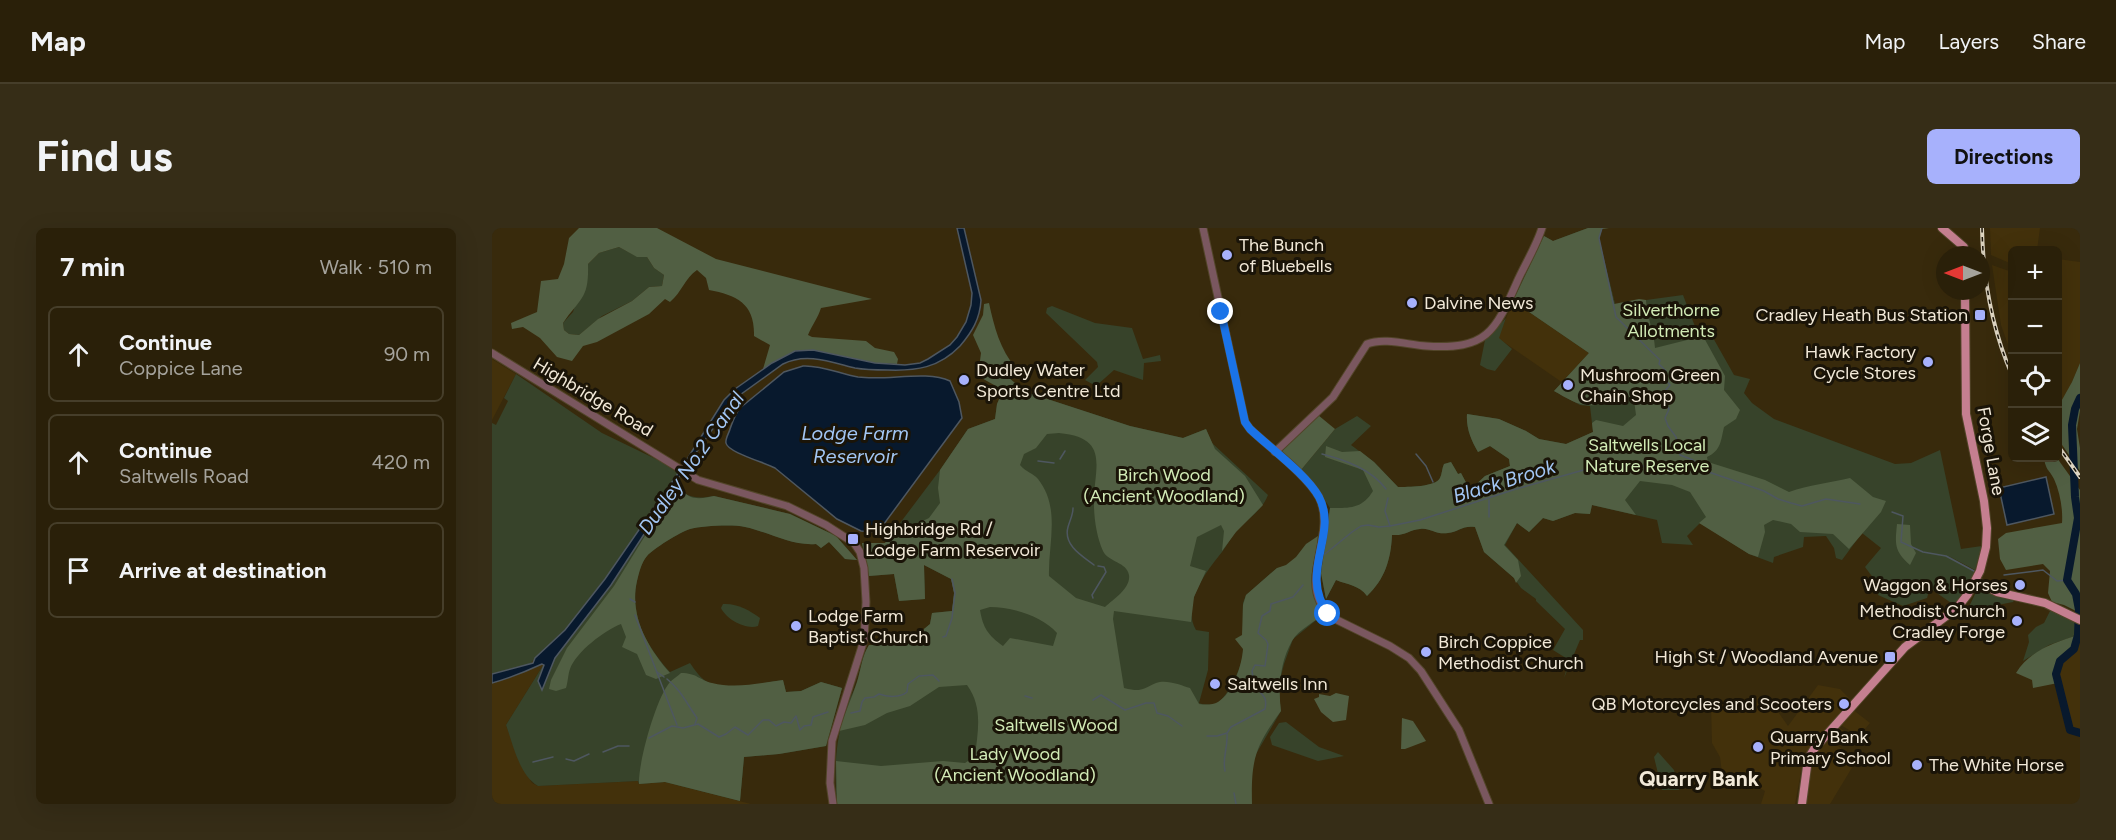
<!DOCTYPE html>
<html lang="en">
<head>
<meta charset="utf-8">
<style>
	:root { --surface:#2a2009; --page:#362d17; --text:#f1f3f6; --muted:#a5a39c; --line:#463e2a; --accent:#a7b1fc }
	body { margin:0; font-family:Figtree,sans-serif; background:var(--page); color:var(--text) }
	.controls { position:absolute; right:18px; top:18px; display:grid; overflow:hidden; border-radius:9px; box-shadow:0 6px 24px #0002 }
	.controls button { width:54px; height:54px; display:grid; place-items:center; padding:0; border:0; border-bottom:2px solid var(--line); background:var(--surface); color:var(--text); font:30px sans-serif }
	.compass { position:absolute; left:1444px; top:18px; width:54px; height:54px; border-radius:50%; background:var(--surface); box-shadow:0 6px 24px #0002; rotate:270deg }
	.stop { position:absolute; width:18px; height:18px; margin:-14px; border:4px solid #1a73e8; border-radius:50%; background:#fff }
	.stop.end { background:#1a73e8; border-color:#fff; box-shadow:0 2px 6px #0008 }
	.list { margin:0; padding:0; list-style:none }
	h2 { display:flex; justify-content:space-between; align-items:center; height:78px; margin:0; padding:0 24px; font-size:26px }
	h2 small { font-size:20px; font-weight:400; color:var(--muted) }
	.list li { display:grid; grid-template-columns:39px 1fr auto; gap:18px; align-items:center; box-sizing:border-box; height:96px; margin:0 12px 12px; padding:0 12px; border:2px solid var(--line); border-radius:9px }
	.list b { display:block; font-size:22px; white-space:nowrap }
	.list p { margin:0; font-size:20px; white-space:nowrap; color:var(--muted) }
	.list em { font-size:20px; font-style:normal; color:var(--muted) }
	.icon { flex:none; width:33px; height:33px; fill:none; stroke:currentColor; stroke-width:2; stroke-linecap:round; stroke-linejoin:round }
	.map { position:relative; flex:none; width:1588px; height:576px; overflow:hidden; border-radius:9px }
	header { display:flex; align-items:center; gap:36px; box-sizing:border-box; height:84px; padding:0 30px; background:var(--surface); border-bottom:2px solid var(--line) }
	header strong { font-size:28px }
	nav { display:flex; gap:33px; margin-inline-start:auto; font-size:21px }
	.intro { display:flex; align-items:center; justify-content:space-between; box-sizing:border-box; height:144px; padding:0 36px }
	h1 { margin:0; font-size:42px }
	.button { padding:15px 27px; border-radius:9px; background:var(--accent); color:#111; font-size:21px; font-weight:700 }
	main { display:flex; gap:36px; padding:0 36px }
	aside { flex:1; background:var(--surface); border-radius:9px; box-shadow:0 6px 24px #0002 }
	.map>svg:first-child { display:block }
	.built { fill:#43310b }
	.green { fill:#37432a }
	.forest { fill:#515f43; fill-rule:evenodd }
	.water { fill:#08192d; stroke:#4e5760; stroke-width:1.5 }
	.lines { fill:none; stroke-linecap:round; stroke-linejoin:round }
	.stream { stroke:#4e5760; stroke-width:1.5 }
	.river { stroke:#08192d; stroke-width:8 }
	.minor-casing { stroke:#524529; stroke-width:9 }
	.major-casing { stroke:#524529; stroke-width:10 }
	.minor { stroke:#7a575f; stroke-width:7 }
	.major { stroke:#c57f90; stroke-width:8 }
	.rail-casing { stroke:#dfd6c3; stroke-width:4 }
	.rail { stroke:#1a1408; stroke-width:1.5; stroke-dasharray:4.5; stroke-linecap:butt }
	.route { stroke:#1a73e8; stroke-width:8 }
	.poi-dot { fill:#a7b1fc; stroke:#1a1408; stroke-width:2 }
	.labels { text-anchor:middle; stroke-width:6; stroke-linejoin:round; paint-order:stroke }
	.poi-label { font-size:18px; fill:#f2e9d8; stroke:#1a1408; text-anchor:start }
	.park-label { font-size:18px; fill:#d2ebb6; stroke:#1a1408 }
	.street-label { font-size:18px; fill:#f2e9d8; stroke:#1a1408 }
	.water-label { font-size:20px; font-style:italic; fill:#a2c6f4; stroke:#1a1408 }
	.quarter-label { font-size:21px; font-weight:bold; fill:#f2e9d8; stroke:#1a1408 }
</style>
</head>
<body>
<header>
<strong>Map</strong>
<nav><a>Map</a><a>Layers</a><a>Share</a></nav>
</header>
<div class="intro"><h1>Find us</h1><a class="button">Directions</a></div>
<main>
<aside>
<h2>7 min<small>Walk · 510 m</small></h2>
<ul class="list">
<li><svg class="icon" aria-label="ahead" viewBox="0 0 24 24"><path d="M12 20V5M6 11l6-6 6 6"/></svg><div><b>Continue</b><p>Coppice Lane</p></div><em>90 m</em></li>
<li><svg class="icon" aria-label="ahead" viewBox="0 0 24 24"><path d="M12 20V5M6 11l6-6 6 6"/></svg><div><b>Continue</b><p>Saltwells Road</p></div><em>420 m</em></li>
<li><svg class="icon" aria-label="arrive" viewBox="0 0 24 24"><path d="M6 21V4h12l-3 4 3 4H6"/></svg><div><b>Arrive at destination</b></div></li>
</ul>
</aside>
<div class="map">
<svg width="1588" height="576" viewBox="0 0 1588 576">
	<rect width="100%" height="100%" fill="#382a0c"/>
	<g class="built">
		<path d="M1498,0H1548L1545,22H1520V36L1499,27Z"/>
		<path d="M1566,31L1588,34V135L1580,154L1571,221L1566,211Z"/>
		<path d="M1500,37L1520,44V128L1509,97Z"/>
		<path d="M1021,73L1098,125L1071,155L1006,110Z"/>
		<path d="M0,131L24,146L0,192Z"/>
		<path d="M1588,407V504L1580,501L1572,483L1563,446L1568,433L1582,421Z"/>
		<path d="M60,423L14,497L33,544L40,555L46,558L146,553L147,556L173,554L259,576H0V450Z"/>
		<path d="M1326,457L1348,461L1359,472L1315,525L1313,523L1303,576H1269L1273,563L1255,553H1231L1228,529L1220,515L1219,477L1275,468L1296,498Z"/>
		<path d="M1360,481L1378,495L1367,508L1347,496Z"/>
		<path d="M1345,498L1356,506L1346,518L1364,533L1338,576H1312L1323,527Z"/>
	</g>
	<g class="green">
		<path d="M1096,0L1110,1L1107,10L1126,88L1162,105L1155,90L1154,72L1191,67L1207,109L1220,108L1242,147L1258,151L1252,165L1260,175L1282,191L1403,236L1419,235L1448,222L1469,321L1490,318L1483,342L1455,327L1483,343L1477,360L1462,377L1432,356L1437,363L1435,370L1411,378L1386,367L1388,359L1373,339L1389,320L1370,305L1350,332L1344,330L1342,320L1334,308L1312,309L1311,319L1282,329L1281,335L1257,326L1208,295L1195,308L1201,317L1170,315L1165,292L1100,277L1098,286L1083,285L1061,293L1051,290L1037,304L1025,295L1013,317L1091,402V412H1088L1072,450L1077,432L1061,422L1073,401L1044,373V371L1029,360L1022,350L992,324L983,299C971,297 966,304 956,305C944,307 937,299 928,301C917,302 913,308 900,307C899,331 893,351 875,368C867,357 856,357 844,352L834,371L829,345L838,280L824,258L809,242L843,201L865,188L879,198L859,217L882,234L906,259C915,259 944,259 948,250C950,246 950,240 952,236L959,234L966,246L969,245L978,262L993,248L1018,238L1017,231L998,218L986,224C979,212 974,200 975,186L1007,191L1034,203L1047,211L1074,216L1101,204L1098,178L1088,177L1062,163L1097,125L1021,73L1052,8L1061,13Z"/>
		<path d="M127,19L142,27L155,29L162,40L172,47L170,58L157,59L140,73L110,88L87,107L77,106L72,102L71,95L81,84L96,36L107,25Z"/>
		<path d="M560,78L603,95L640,100L651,131L668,127L669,133L652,135L651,152L622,142L604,158L593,152L606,139L605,134L554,85L555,80Z"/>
		<path d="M1014,90L1007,110L1020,121L1003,143L995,141L988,137L993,112Z"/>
		<path d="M24,146L110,205L170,234L186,245L192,265C202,271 211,270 222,268L298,286L344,308L365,332L353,331L337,314L329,320L324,316C299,318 277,304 253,299C240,296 210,298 198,301C188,304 161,321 155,328C149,335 147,345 145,353C137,388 156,420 178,444L198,435C203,442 209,452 218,455C239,463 270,455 291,452L294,464L309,463L329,454L350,460L334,518L287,526L252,529L248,573L173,554L147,556L146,553L46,558C27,547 21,516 14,497L60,423L43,430L38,436L0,446V195L4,197L16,173L12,170Z"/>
		<path d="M517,150L534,164L638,198L691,210L714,201L720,215L776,267C771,281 757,290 746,301C740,308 735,317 730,324C714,344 689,376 704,402L717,404L716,442L707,475C712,477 720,477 725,475C735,470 748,442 750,431C753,413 750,393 751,375L754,367L785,340L797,351L818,352L823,372L833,385L801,411L792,436L786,460L789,483L764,526L759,541V552L345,576C342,543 343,510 355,479C357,471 361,465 364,457C369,444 369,429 377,417C399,417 422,411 438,396L440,385L460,383L462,365L459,351L432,337L433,371L407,373L402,346L377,348L370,315H393L448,242L476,201L503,191L505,176Z"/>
		<path d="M1485,362L1523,371L1521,374L1475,383Z"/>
		<path d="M231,376C245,375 257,382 268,390L266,398C254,402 235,392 229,380Z"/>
		<path d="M1559,381L1585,395L1586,398V407L1557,417L1531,433L1537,414L1536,407L1544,399L1552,395Z"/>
		<path d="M794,494L827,519L852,528L826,533L780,517L778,509L787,495Z"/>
		<path d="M1166,524L1182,542L1187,562H1170L1162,529Z"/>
	</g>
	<g class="forest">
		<path d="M87,0H165L224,31L380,71L329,80C326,90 320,97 316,107L320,109L374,113L383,120L402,124L406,131L405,136L383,135L315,122L303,123L271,141L278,117L262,108C263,76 245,67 217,62L214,50L205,42C193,50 190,64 178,74L173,71L157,86L105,114L91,118L80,133L65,129L48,110L31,99L20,101L19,95L45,84L49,53L66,51L72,36L77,10ZM127,19L145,29H155L162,40L172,47L170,58L157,59L140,73L106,91L87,107L77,106L72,102L71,95C89,69 97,71 96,36L107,25Z"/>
		<path d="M1096,0H1117L1110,1L1107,10L1122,76L1147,71L1154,72C1155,90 1162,103 1163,120L1211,108L1233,148L1232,162L1248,182L1244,191L1232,199C1229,212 1229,223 1215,229L1216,234L1273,252L1297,264C1317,257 1337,255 1358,250L1381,269L1394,273L1389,284L1357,321L1341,306L1308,304L1299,296L1281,292L1272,297L1273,304L1266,329L1257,326L1207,295L1214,289L1198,264L1180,257L1148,253L1133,272L1144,287L1100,277L1098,286L1083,285L1061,293L1051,290L1037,304L1025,295L1012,317L1026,332L1029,348L1024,355L1022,350L992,324L983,299C971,297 966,304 956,305C944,307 937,299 928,301C917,302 913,308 900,307C899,331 893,351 875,368C867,357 856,357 844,352L834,371L829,345L838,280C858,280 870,281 881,263L871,242L833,229L834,218L850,224L868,223L882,234L906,259C915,259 944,259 948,250C950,246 950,240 952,236L959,234L966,246L969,245L978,262L993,248L1018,238L1017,231L998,218L986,224C979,212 974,200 975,186L1007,191L1034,203L1047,211L1074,216L1101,204L1100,195L1104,192L1131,198L1144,187L1142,172L1133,166C1124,168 1119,172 1111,175C1092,182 1078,172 1062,163L1097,125L1021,73L1052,8L1061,13Z"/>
		<path d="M497,75C502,98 508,122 524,140L517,150L534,164L638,198L691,210L714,201L723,221L753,248L771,277L744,304L730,323L732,303L729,297L705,309L698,338L714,343L702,369L699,394L622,383L621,391L632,460C649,464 649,462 664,455C674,451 689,457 698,460L707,476C713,477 721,477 726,474C741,465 750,437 751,421L743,411L750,407L751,377L754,367L785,340L794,337L804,329L814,316L826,308C823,342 810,354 833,385C824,393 806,402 800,413C788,434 786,460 789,483C763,519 759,531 760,576H345L344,533L389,538L451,533L473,535L483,528C486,502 491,479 475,457L447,459L418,478L395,485L373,497L347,503C352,486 360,470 365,454C369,441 370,428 377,417C399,417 422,411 438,396L440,385L460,383L462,365L459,351L432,337L433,371L407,373L402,346L377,348L370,315H393L401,304L410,303L437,290L448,275L446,260L448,242L476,201L503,191L505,176L511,162L486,148L489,125L481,107L491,87L492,76ZM567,205C620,210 601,241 602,277C602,291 605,310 611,323C616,334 635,334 637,347C639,360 622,371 613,379L584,370L557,348C556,316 569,280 546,251C541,245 535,245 528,237L532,226L544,220L555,206ZM498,379C520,379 550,388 565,405L561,418L518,410L511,418C496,407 491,400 488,382Z"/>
		<path d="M1588,135V183L1585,201L1588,220V243L1566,211V179L1580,154Z"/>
		<path d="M826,187L843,201L809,242L789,224Z"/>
		<path d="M1552,230H1565L1588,262V385L1572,377L1560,374L1556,365L1558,343L1551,336L1514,342L1508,331L1506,311L1514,305L1570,295C1571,281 1568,264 1562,251C1557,241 1554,243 1552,230Z"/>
		<path d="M184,258L189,259C195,273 209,271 222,268L298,286L344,308L365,332L353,331L337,314L329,320L324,316C299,318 277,304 253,299C240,296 210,298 198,301C188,304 161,321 155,328C149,335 147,345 145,353C137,388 156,420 178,445L164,451L154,447L145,426L130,419L134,409L129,396C113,402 84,424 78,441C76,446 76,454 74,460L64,463L57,461L59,452L75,420L122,358L161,295L173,285L180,263Z"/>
		<path d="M1405,296L1418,297L1419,316L1424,325L1418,337C1402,323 1403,316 1405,296Z"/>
		<path d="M1586,407C1585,411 1584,418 1581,421C1571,435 1561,432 1566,455L1541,460L1540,452L1524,445C1538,422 1562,415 1586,407Z"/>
		<path d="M189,445C205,445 207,452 220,455C244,461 267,455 291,452L294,464L309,463L329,454L350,460L334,518L287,526L252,529L248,573L173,554L147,556C146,535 164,470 178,454C181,451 186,448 189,445Z"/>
		<path d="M844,465L857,468L854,492L841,494L829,484L822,471L827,469V466L838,468Z"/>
		<path d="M910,490L921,493L934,513L913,521H909Z"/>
	</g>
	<g class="water">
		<path d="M465,0H472L489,72C488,91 480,104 468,118C447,140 424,143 396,142C385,142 374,142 363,140C339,134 314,124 291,136L241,172L177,263L172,282L160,294L119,357L63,430L50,462L46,453L52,437L50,436C35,443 18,450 0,455V446L41,435L43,430L73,402L113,351L189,241L232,172L243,161L280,135L303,123L321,122L383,135L413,137L428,135L436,131L458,117L465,109L474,94L479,77L480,65Z"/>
		<path d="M311,138C330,137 348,146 366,149C396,153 434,142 458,153L467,174L470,190L386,304L369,303L345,291L283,240C274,235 235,224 234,215C233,211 237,205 238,201C241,193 243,186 248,180L292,144Z"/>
		<path d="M1554,249L1562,286L1515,297L1507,260Z"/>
	</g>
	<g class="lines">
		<g class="stream">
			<path d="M1110,0L1107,10L1124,89L1168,132L1167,136L1174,143L1172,150L1178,157L1171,165L1174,167L1172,174L1177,181L1173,190L1176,198L1184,209L1188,227L1201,232L1208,241L1272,263L1286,271L1299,275L1310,278L1334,271L1368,276"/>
			<path d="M830,226C853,232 879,241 894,261"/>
			<path d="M924,226L934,238L941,254"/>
			<path d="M568,231L573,223"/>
			<path d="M546,233L562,235"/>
			<path d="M896,270L893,283L898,298"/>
			<path d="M997,272V289"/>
			<path d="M581,280C581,287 578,292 576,299C571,317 590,328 602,337"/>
			<path d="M1400,284L1411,288L1409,314L1431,324L1454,328L1482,343"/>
			<path d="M833,326L860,304L869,298L876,297L887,299L898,298L928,292L1024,261L1113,236H1141L1165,241L1181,237L1192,241H1207"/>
			<path d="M1512,347L1551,342L1565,353L1575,352"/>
			<path d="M601,370L600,367L614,344L612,339L606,338"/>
			<path d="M138,371L143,374"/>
			<path d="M143,387L185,497"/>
			<path d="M451,409L454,408L460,390L463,365L460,351"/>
			<path d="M165,444L172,449"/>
			<path d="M175,451C189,462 195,476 205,490L203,496"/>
			<path d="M533,468L540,470"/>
			<path d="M601,472L609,467L633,482L654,475H662L665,485L676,488L690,498"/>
			<path d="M359,485L368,483L370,474L373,470L382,469L387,466C395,469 408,470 415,464L416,456L427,448L441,447L447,453"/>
			<path d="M715,508H725L735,505L739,499L773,481C776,467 769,467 763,458C761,455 761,447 760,443L763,437L773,438L776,416L774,412L766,405L770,388L778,383L779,376L801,369L811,357"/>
			<path d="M157,510L180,498L191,500L206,496L227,509L234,506L243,499L256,507L271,492H277L284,498L292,494L299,495L304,488L308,502L312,498L319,497L321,489L336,484"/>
			<path d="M111,524L126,518H137"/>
			<path d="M74,531L82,533L97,526"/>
			<path d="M41,534L61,529"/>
			<path d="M733,543C730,530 736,520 735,506"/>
			<path d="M742,565L744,576"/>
		</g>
		<path class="river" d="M1588,170L1583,181L1580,197L1583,269L1586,290L1575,352L1584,366L1587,382L1586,407L1582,421L1568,433L1564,446L1578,502L1588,505"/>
		<g class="minor-casing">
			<g id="minor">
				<path d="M711,0L753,194L758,201C778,220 814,246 827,269C847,309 799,359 843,391L898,418L917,430L929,443L967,502L997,576"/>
				<path d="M0,125L206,252L295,278L334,297L362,315L368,324L372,340L374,374L372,412L340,513L338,555L341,576"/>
				<path d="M783,224L841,169L875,116C892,109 917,117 934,118C995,122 1003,104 1025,54C1033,36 1044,19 1050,0"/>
			</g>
		</g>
		<g class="major-casing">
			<g id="major">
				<path d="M1450,0L1472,19L1473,27"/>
				<path d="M1484,353L1505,364L1553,375L1588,392"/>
				<path d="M1310,576L1316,531L1322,521L1413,419L1465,380L1476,366L1488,343L1494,319L1495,300L1492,273L1474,186L1473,63"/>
			</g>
		</g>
		<use href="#minor" class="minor"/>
		<use href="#major" class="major"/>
		<g class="rail-casing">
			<g id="rail">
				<path d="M1490,0C1491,50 1500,101 1520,147"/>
				<path d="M1566,218L1588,249"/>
			</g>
		</g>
		<use href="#rail" class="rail"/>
	</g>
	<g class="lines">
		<path class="route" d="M729,84L753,194L758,201C778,220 814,246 827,269C847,307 806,343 836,386"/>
	</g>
	<g class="poi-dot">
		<circle cx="735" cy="27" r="6"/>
		<circle cx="920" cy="75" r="6"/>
		<rect x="1482" y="81" width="12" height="12" rx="3"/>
		<circle cx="1436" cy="134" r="6"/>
		<circle cx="472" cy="152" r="6"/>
		<circle cx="1076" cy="157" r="6"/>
		<rect x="355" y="305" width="12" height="12" rx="3"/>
		<circle cx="1528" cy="357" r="6"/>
		<circle cx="1525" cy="393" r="6"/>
		<circle cx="304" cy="398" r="6"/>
		<circle cx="934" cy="424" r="6"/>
		<rect x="1392" y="423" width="12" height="12" rx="3"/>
		<circle cx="723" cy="456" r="6"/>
		<circle cx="1352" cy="476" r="6"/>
		<circle cx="1266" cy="519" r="6"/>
		<circle cx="1425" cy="537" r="6"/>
	</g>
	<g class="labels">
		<g class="poi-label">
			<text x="747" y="23">The Bunch<tspan x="747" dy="21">of Bluebells</tspan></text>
			<text x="932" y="81">Dalvine News</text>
			<text x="1476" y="93" text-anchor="end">Cradley Heath Bus Station</text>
			<text x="1424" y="130" text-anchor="end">Hawk Factory<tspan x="1424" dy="21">Cycle Stores</tspan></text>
			<text x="484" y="148">Dudley Water<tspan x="484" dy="21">Sports Centre Ltd</tspan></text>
			<text x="1088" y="153">Mushroom Green<tspan x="1088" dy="21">Chain Shop</tspan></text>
			<text x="373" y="307">Highbridge Rd /<tspan x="373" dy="21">Lodge Farm Reservoir</tspan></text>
			<text x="1516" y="363" text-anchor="end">Waggon &amp; Horses</text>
			<text x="1513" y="389" text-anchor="end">Methodist Church<tspan x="1513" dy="21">Cradley Forge</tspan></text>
			<text x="316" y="394">Lodge Farm<tspan x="316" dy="21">Baptist Church</tspan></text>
			<text x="946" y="420">Birch Coppice<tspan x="946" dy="21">Methodist Church</tspan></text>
			<text x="1386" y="435" text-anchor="end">High St / Woodland Avenue</text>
			<text x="735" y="462">Saltwells Inn</text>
			<text x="1340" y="482" text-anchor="end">QB Motorcycles and Scooters</text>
			<text x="1278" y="515">Quarry Bank<tspan x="1278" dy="21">Primary School</tspan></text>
			<text x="1437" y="543">The White Horse</text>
		</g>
		<g class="park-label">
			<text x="1179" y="88">Silverthorne<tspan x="1179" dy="21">Allotments</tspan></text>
			<text x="1155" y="223">Saltwells Local<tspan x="1155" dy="21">Nature Reserve</tspan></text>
			<text x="672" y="253">Birch Wood<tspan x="672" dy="21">(Ancient Woodland)</tspan></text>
			<text x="564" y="503">Saltwells Wood</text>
			<text x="523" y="532">Lady Wood<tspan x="523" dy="21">(Ancient Woodland)</tspan></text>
		</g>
		<g class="street-label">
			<text transform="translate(101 169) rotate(31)" y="6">Highbridge Road</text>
			<text transform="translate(1499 223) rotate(80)" y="6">Forge Lane</text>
		</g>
		<g class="water-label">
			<text x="363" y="212">Lodge Farm<tspan x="363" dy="23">Reservoir</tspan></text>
			<text transform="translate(199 235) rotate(-55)" y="7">Dudley No.2 Canal</text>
			<text transform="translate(1012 253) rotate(-17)" y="7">Black Brook</text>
		</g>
		<g class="quarter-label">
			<text x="1207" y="558">Quarry Bank</text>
		</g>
	</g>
</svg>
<div class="controls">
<button>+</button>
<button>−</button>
<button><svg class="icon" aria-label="locate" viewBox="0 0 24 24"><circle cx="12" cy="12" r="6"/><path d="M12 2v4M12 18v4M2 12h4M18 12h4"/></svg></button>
<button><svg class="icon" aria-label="layers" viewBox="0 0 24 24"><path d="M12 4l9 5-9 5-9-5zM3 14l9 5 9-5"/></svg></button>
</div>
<svg class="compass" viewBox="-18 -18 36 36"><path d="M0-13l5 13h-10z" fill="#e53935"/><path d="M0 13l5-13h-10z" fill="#a5a39c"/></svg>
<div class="stop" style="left:836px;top:386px"></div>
<div class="stop end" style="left:729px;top:84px"></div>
</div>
</main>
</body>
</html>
